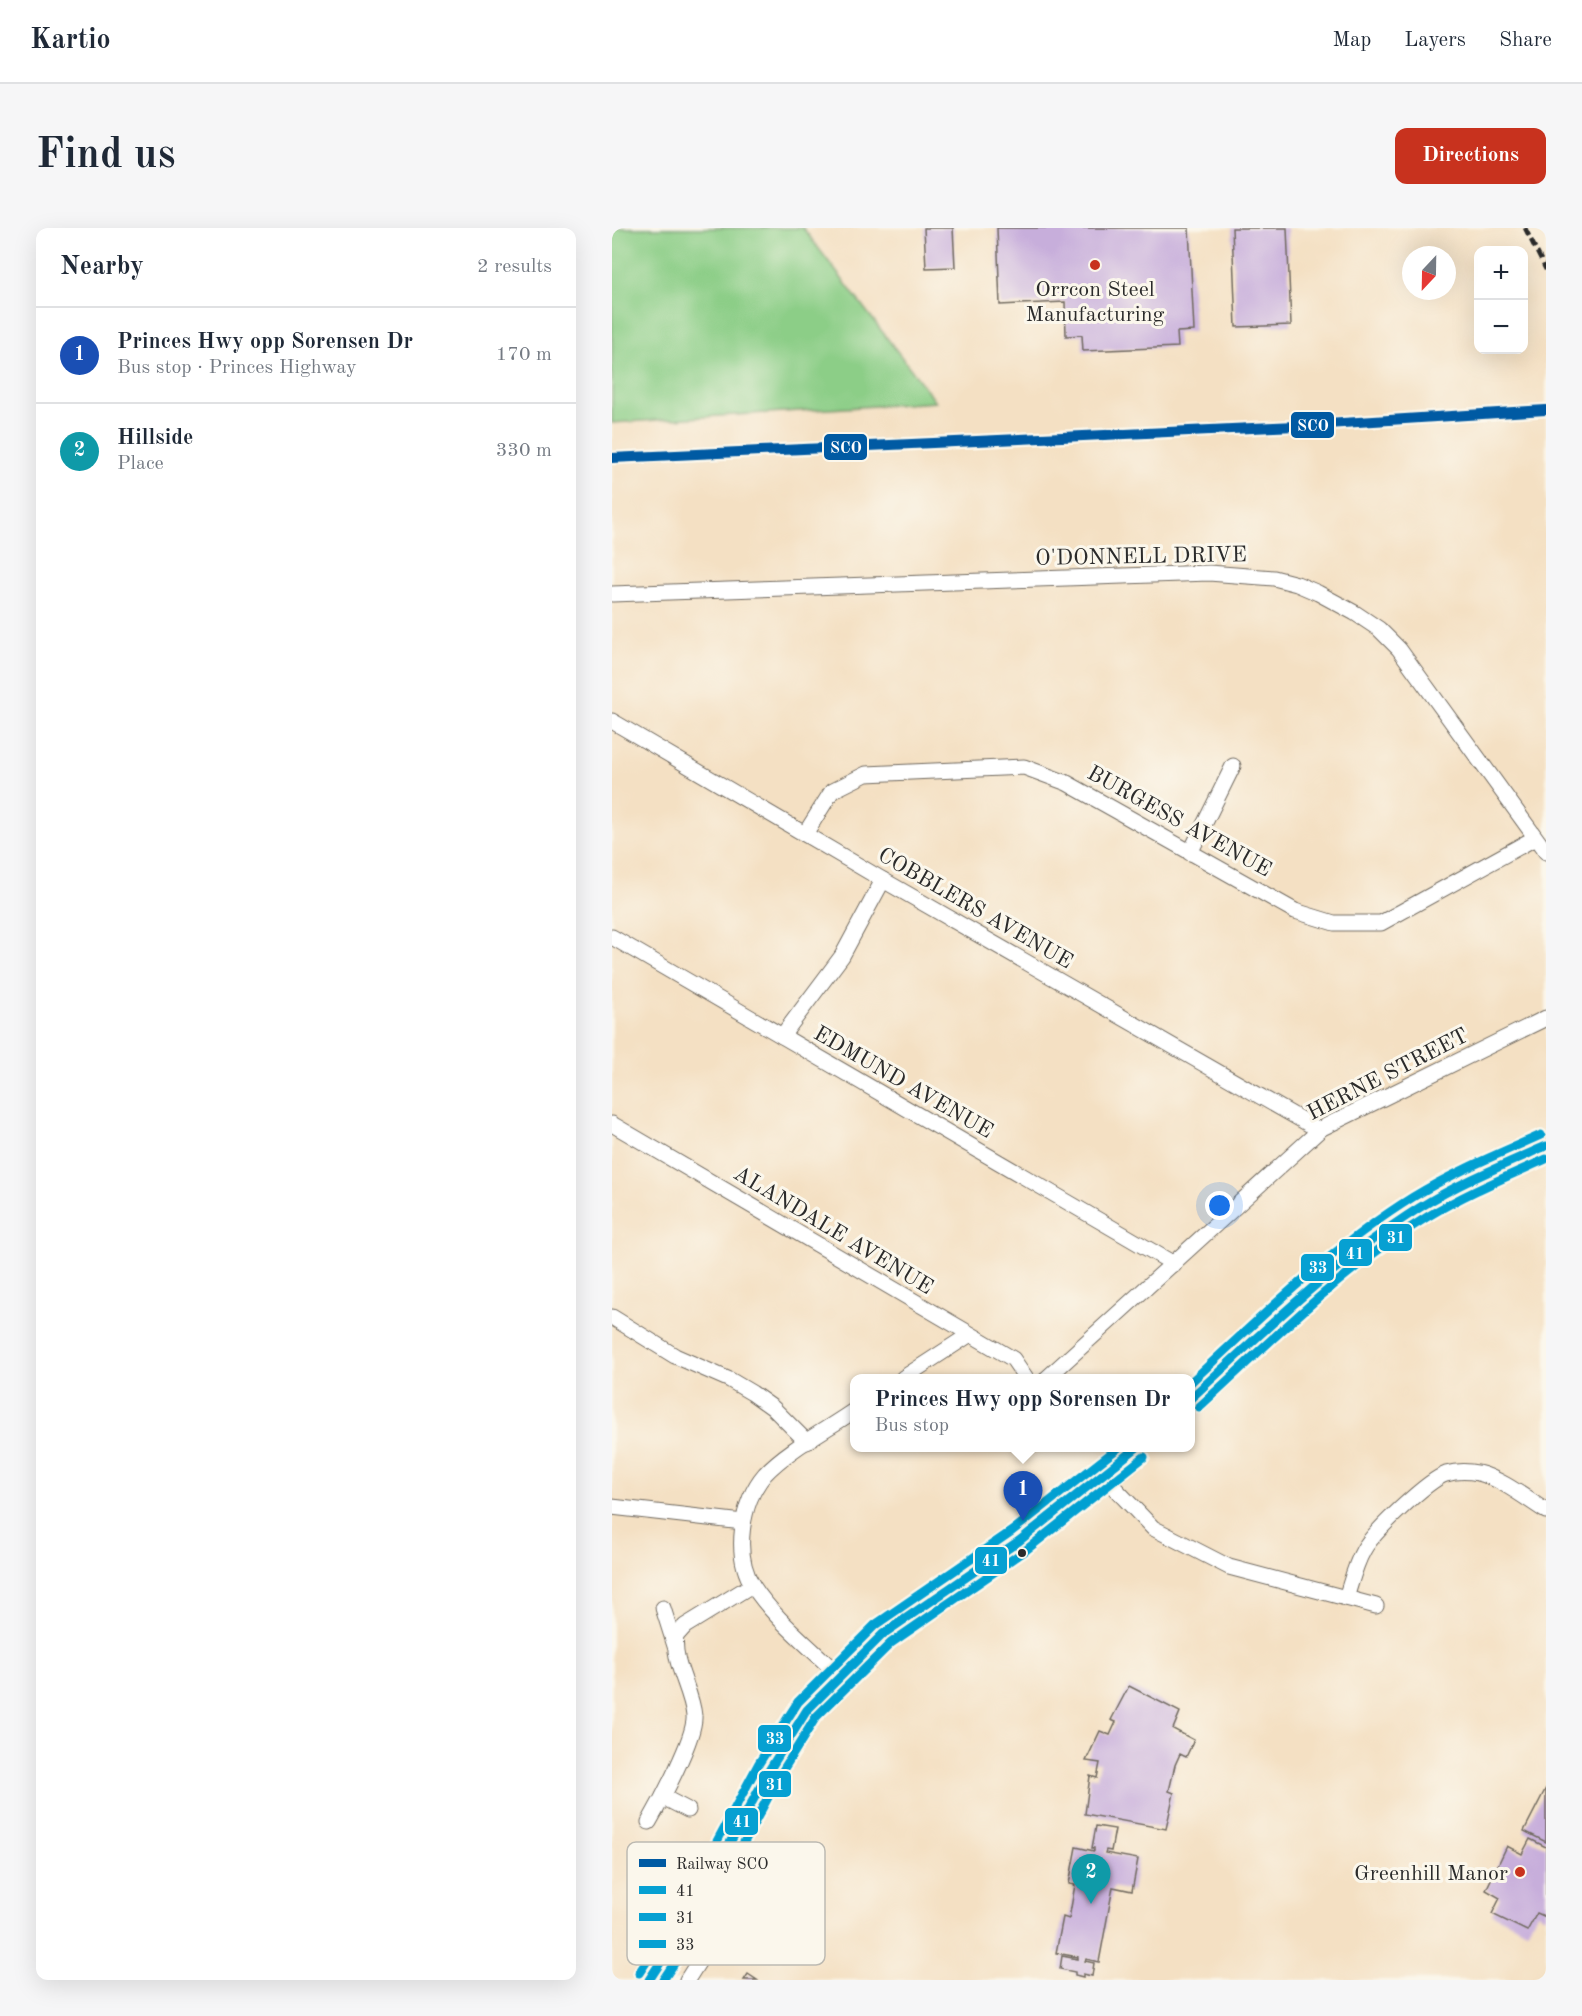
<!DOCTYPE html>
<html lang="en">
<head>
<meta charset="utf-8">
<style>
	:root { --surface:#fff; --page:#f6f6f7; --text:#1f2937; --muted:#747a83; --line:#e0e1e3; --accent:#c8321e }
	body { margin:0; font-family:"Old Standard TT",serif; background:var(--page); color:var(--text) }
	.controls { position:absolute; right:18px; top:18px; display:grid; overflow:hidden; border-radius:12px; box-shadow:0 6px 24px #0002 }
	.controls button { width:54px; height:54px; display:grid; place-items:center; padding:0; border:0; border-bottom:2px solid var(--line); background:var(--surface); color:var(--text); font:30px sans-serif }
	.compass { position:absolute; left:790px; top:18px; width:54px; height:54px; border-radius:50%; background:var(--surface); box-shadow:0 6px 24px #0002; rotate:202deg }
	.you { position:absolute; left:608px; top:978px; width:21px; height:21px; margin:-15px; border:4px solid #fff; border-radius:50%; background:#1a73e8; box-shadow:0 0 0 9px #1a73e833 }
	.badge { display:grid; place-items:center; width:39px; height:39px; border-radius:50%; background:var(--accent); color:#fff; font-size:20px; font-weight:700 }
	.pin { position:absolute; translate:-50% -50px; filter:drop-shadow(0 2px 3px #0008) }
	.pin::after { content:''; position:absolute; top:32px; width:21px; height:18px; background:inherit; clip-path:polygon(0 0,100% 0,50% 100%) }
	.popup { position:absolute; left:238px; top:1146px; width:345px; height:78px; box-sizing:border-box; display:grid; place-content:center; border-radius:12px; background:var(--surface); filter:drop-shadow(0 2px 4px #0005); font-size:20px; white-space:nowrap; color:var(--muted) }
	.popup b { font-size:22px; color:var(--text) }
	.popup::after { content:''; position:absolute; left:50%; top:100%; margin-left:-12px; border:12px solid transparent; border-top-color:var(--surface) }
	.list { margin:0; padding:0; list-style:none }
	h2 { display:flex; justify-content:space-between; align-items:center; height:78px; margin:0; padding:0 24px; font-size:26px }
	h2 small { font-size:20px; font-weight:400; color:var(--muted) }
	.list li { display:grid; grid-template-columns:39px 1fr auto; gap:18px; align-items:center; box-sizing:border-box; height:96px; padding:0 24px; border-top:2px solid var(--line) }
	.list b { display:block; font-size:22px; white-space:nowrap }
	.list p { margin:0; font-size:20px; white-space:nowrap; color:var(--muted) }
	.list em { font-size:20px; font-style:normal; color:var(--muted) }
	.map { position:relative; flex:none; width:934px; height:1752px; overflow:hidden; border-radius:12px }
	header { display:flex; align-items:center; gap:36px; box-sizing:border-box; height:84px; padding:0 30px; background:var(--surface); border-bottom:2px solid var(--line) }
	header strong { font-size:28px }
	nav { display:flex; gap:33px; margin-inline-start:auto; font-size:21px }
	.intro { display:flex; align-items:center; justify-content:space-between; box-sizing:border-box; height:144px; padding:0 36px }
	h1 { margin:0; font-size:42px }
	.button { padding:15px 27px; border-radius:12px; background:var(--accent); color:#fff; font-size:21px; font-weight:700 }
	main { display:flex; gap:36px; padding:0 36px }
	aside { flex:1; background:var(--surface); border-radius:12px; box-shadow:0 6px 24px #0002 }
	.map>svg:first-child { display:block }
	.grass { fill:#8cce87; stroke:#5c7c59; stroke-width:1.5 }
	.building { fill:#c7aedb }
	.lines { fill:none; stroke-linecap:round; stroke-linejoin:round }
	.minor-casing { stroke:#716a60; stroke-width:17 }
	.primary-casing { stroke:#716a60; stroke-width:26 }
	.minor { stroke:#fff; stroke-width:15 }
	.primary { stroke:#f9bc8a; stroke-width:24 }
	.rail { stroke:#2b2b2b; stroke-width:4.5; stroke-dasharray:9 4.5; stroke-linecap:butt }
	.bus-1-casing { stroke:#fbf7ec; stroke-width:14 }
	.bus-2-casing { stroke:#fbf7ec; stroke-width:14 }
	.bus-3-casing { stroke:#fbf7ec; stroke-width:14 }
	.bus-1 { stroke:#06a0d2; stroke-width:9 }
	.bus-2 { stroke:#06a0d2; stroke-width:9 }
	.bus-3 { stroke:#06a0d2; stroke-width:9 }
	.rail-1-casing { stroke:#fbf7ec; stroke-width:15 }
	.rail-1 { stroke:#005aa3; stroke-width:10 }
	.poi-dot { fill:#c8321e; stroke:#fbf7ec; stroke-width:2 }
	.bus-dot { fill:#2b2b2b; stroke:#fbf7ec; stroke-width:2 }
	.labels { text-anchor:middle; stroke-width:6; stroke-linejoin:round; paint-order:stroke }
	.poi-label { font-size:22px; fill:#2b2b2b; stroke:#fbf7ec }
	.street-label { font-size:22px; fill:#2b2b2b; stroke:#fbf7ec }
	.key { fill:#fbf7ec; stroke:#bdbab2; stroke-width:1.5 }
	.key-label { font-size:16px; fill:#2b2b2b }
	.line-badge { stroke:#fbf7ec; stroke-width:2 }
	.badge-label { font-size:16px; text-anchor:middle; font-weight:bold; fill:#fff }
</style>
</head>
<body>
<header>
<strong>Kartio</strong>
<nav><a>Map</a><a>Layers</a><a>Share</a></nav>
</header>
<div class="intro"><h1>Find us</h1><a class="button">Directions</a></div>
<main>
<aside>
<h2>Nearby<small>2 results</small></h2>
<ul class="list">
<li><span class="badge" style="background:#1a4fb4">1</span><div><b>Princes Hwy opp Sorensen Dr</b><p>Bus stop · Princes Highway</p></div><em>170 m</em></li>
<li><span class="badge" style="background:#0f9aa8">2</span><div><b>Hillside</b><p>Place</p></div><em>330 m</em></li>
</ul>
</aside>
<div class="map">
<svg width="934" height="1752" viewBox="0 0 934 1752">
	<rect width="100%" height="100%" fill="#fbf7ec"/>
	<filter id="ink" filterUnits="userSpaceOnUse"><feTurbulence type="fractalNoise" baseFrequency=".0167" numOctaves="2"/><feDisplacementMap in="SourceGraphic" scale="12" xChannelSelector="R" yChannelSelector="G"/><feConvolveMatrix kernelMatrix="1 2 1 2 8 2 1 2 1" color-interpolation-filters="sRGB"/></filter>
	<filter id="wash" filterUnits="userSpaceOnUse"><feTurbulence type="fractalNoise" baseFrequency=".008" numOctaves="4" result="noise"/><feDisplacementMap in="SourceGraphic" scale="24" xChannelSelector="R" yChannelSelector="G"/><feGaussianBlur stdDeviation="1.35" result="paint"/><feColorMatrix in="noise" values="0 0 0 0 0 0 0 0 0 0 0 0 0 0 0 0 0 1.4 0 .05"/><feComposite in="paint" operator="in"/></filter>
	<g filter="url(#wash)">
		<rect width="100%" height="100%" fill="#f4e0c3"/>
		<path class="grass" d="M0,0H191L324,174L0,195Z"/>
		<g id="blocks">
			<g class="building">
				<path d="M312,0H341L343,39L314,40Z"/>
				<path d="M385,0H577L582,103L565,104L566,119L471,123L470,107L454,108L453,74L388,77Z"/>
				<path d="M620,0H675L679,97L624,99Z"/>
				<path d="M517,1458L568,1484L561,1501L582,1512L574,1529L568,1526L563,1537L557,1563L562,1565L554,1601L473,1586L478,1548L485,1550L488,1535L474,1533L488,1503L498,1507L504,1494L499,1492Z"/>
				<path d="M934,1560V1614L912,1603Z"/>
				<path d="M484,1598L503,1601L499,1623L494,1622L493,1625L526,1631L520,1663L501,1659L487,1734L474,1731L473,1733L482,1735L480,1748L471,1746V1749L463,1747V1744L448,1741L450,1728L466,1731V1729L444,1725L451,1689L457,1691L463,1657L457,1656L464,1619L482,1623V1620H480Z"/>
				<path d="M918,1611L934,1619V1689L925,1685L915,1703L880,1686L888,1670L874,1662L895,1618L910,1626Z"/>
				<path d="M136,1746L145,1752H132Z"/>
			</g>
		</g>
	</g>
	<g filter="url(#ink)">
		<use href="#blocks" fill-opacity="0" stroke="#716a60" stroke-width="1.5"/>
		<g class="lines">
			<g class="minor-casing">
				<g id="minor">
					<path d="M0,366L597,345L662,350L685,356L706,365L743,385L767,401L787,421L934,624"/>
					<path d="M0,493L271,652L707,902"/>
					<path d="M193,606L220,563L254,546L412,539L455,555L683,683L722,695H769L923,610"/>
					<path d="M578,625L621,538"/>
					<path d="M0,709L562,1036"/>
					<path d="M170,808L230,728L271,652"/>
					<path d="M0,896L401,1131L414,1150"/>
					<path d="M0,1089L63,1128L118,1152L140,1165L161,1180L195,1214"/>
					<path d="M291,1150L357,1107"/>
					<path d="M435,1150L710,900L934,790"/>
					<path d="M491,1248L541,1300L617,1339L764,1378"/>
					<path d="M0,1279L131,1294"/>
					<path d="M734,1370C739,1355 743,1337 751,1323C760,1305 816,1252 834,1246C844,1243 856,1243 866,1245C888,1250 915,1271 934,1283"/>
					<path d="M51,1380L63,1418"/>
					<path d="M227,1448C199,1419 163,1392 141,1358C121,1327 129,1274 153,1246C175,1222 216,1201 243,1182"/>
					<path d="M51,1569L76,1582"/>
					<path d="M37,1594C48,1575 84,1508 82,1488C80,1462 60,1435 64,1408L73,1398L140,1357"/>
					<path d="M75,1752L94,1722L112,1686C114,1672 103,1668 92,1662"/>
				</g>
			</g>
			<g class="primary-casing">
				<g id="primary">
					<path d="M579,1170C652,1103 722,1032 807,980C847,955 891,937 934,918"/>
					<path d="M37,1752L76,1692L158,1541L181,1503L195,1482L227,1448L271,1406L407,1313L491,1248L524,1220"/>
				</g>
			</g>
			<use href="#minor" class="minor"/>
			<use href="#primary" class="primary"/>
			<path class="rail" d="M913,0L934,42"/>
			<g class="bus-1-casing">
				<g id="bus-1">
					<path d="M579,1170C652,1103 723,1033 807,980C847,955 891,937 934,918"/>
					<path d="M37,1752L76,1692L158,1541L195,1482L271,1406L407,1313L524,1220"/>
				</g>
			</g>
			<g class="bus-2-casing">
				<g id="bus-2">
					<path d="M587,1179C660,1112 730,1041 815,989C853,966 894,949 934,931"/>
					<path d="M51,1752L87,1698L168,1547L204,1489L279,1415L414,1322L532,1229"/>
				</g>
			</g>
			<g class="bus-3-casing">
				<g id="bus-3">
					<path d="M579,1154C650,1088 719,1020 801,969C842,944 886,926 929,907"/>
					<path d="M27,1745L66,1686L147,1535L186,1474L263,1397L400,1303L506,1220"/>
				</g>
			</g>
			<use href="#bus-1" class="bus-1"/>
			<use href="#bus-2" class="bus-2"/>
			<use href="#bus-3" class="bus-3"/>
			<g class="rail-1-casing">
				<path id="rail-1" d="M0,230L684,198L934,182"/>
			</g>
			<use href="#rail-1" class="rail-1"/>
		</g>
	</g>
	<g class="poi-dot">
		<circle cx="483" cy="37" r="6"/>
		<circle cx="908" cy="1644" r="6"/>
	</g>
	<circle class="bus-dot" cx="410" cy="1325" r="5"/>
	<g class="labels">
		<g class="poi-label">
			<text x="483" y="68">Orrcon Steel<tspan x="483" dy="25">Manufacturing</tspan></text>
			<text x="896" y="1652" text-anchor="end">Greenhill Manor</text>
		</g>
		<g class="street-label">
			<text transform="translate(529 327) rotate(-1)" y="8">O'DONNELL DRIVE</text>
			<text transform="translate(568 592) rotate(29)" y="8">BURGESS AVENUE</text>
			<text transform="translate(364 679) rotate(30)" y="8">COBBLERS AVENUE</text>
			<text transform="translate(775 845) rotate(-27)" y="8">HERNE STREET</text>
			<text transform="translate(292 853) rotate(30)" y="8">EDMUND AVENUE</text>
			<text transform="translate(222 1001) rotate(31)" y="8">ALANDALE AVENUE</text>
		</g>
	</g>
	<rect x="15" y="1614" width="198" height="123" rx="9" class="key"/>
	<rect x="27" y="1631" width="27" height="8" fill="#005aa3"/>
	<rect x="27" y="1658" width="27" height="8" fill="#06a0d2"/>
	<rect x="27" y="1685" width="27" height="8" fill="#06a0d2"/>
	<rect x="27" y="1712" width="27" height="8" fill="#06a0d2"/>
	<g class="key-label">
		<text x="64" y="1641">Railway SCO</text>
		<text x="64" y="1668">41</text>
		<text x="64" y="1695">31</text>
		<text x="64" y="1722">33</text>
	</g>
	<g class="line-badge">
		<rect x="678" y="183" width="45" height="28" rx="6" fill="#005aa3"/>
		<rect x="211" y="205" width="45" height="28" rx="6" fill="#005aa3"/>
		<rect x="766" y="995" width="35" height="29" rx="6" fill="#06a0d2"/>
		<rect x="726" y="1010" width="35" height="29" rx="6" fill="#06a0d2"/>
		<rect x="688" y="1025" width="35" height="29" rx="6" fill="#06a0d2"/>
		<rect x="362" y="1318" width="34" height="29" rx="6" fill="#06a0d2"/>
		<rect x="145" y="1496" width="35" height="29" rx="6" fill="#06a0d2"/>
		<rect x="146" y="1542" width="34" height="28" rx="6" fill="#06a0d2"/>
		<rect x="112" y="1579" width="35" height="29" rx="6" fill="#06a0d2"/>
	</g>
	<g class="badge-label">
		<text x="701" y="203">SCO</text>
		<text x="234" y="225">SCO</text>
		<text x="784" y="1015">31</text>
		<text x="743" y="1031">41</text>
		<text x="706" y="1045">33</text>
		<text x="379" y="1338">41</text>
		<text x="163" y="1516">33</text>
		<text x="163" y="1562">31</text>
		<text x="130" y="1599">41</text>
	</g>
</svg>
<div class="controls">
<button>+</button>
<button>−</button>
</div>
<svg class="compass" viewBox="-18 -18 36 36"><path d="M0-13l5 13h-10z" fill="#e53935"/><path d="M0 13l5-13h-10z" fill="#747a83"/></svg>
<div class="you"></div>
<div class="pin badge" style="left:411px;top:1293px;background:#1a4fb4">1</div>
<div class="popup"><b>Princes Hwy opp Sorensen Dr</b>Bus stop</div>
<div class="pin badge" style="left:479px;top:1676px;background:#0f9aa8">2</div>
</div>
</main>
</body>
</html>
